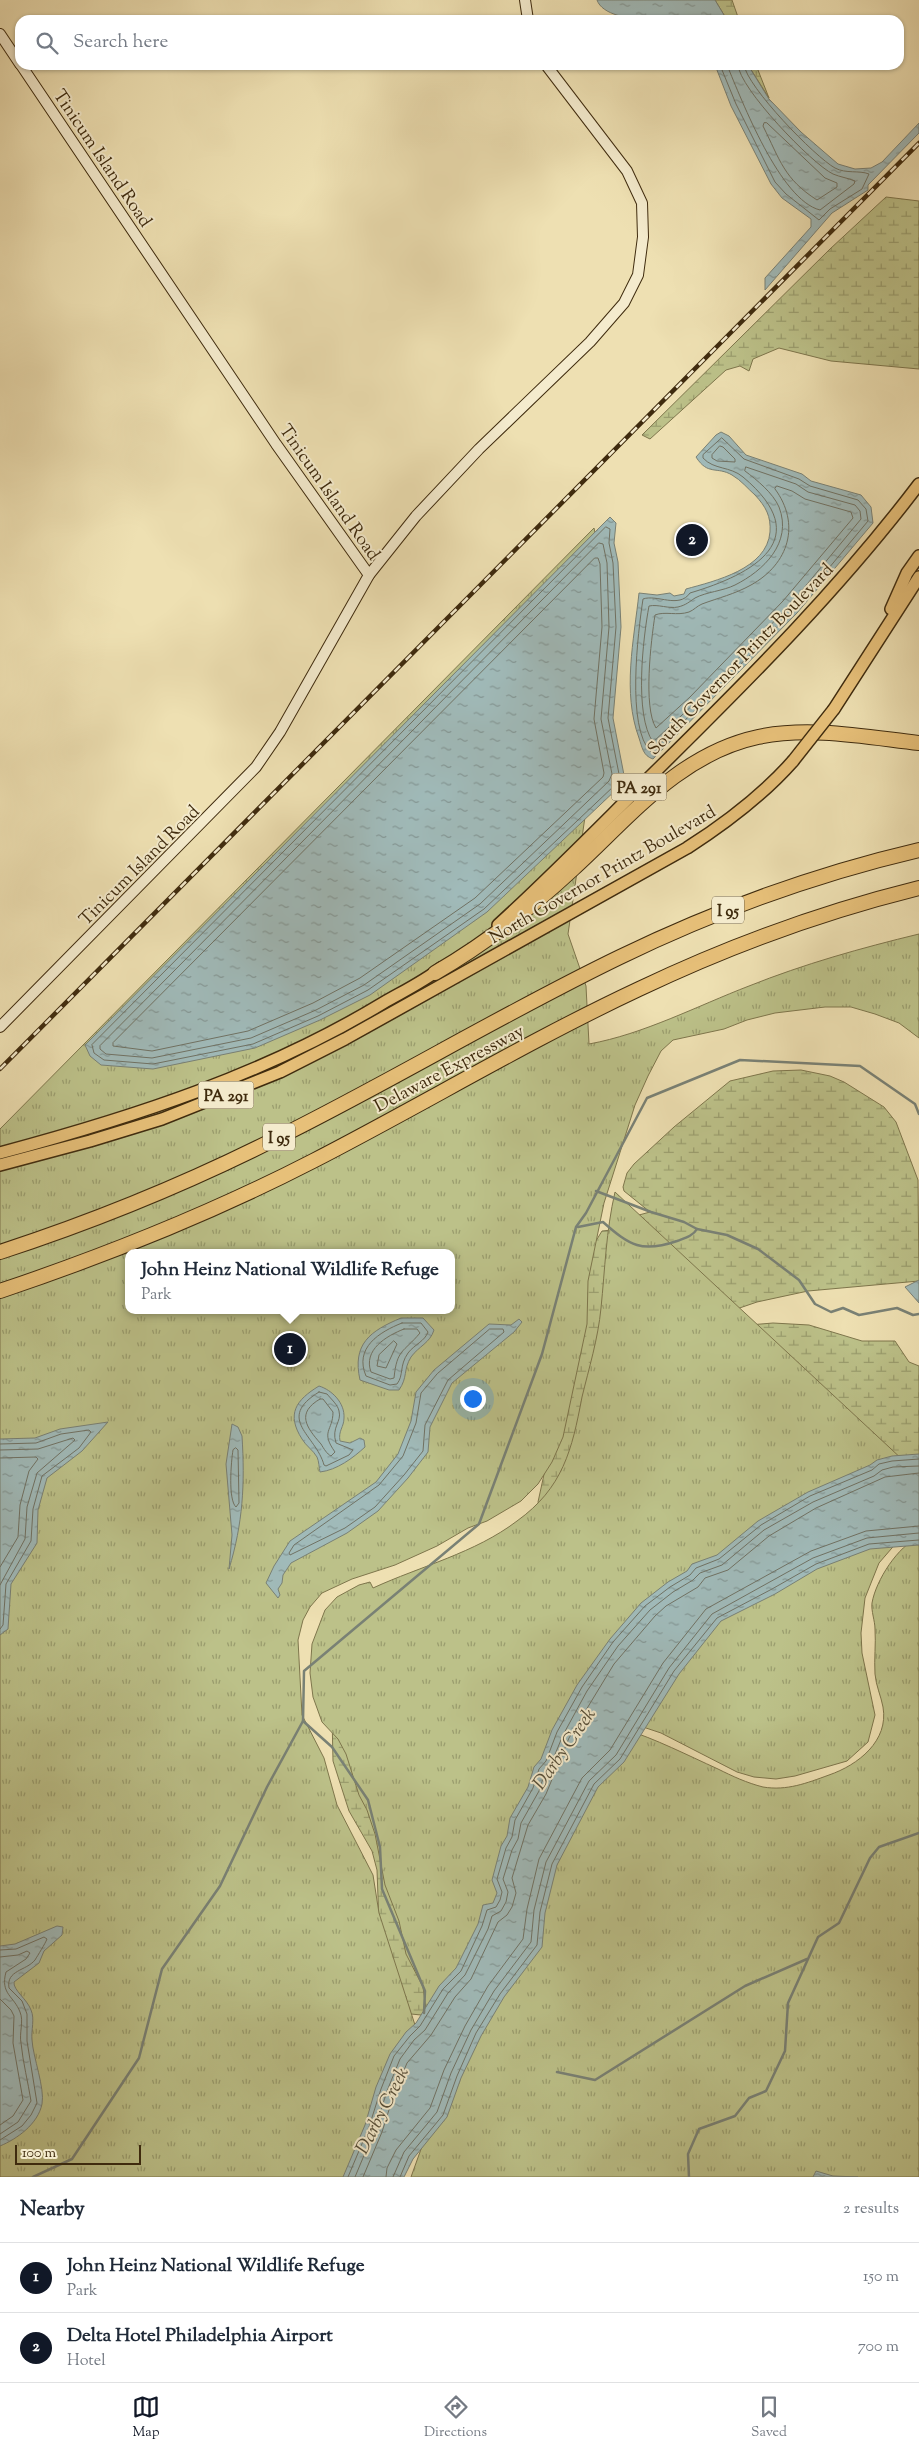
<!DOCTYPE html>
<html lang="en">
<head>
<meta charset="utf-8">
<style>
	:root { --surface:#fff; --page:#f2f2f3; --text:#1f2937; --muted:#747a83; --line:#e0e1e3; --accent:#111827 }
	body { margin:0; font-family:"Sorts Mill Goudy",serif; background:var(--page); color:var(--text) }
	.scale { position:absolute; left:15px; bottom:12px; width:126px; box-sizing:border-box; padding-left:5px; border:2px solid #3f2b0e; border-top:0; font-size:14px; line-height:18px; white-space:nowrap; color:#3f2b0e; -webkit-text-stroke:4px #f4ebcd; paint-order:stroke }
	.you { position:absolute; left:472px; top:1398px; width:18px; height:18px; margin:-12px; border:4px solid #fff; border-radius:50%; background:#1a73e8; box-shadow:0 0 0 8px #1a73e833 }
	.badge { display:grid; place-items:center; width:32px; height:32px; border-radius:50%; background:var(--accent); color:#fff; font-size:16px; font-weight:700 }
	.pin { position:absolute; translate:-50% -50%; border:2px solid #fff; box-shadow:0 1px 5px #0006 }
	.popup { position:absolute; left:125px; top:1249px; width:330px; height:65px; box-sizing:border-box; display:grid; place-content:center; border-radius:10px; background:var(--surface); filter:drop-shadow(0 1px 4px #0005); font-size:16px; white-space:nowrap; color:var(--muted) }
	.popup b { font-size:19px; color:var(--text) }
	.popup::after { content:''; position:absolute; left:50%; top:100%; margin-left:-10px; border:10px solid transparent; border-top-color:var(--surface) }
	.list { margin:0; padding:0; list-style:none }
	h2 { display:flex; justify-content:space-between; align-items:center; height:65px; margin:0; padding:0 20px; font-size:21px }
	h2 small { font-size:16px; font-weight:400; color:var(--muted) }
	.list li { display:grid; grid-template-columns:32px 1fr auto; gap:15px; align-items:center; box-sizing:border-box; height:70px; padding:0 20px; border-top:1px solid var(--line) }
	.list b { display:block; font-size:19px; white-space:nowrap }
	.list p { margin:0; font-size:16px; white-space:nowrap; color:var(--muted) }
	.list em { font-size:16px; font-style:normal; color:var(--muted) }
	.icon { flex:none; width:28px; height:28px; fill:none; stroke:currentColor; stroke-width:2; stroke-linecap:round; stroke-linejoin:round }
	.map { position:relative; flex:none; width:919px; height:2177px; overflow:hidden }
	.search { position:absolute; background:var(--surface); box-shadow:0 1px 4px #0004; left:15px; right:15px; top:15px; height:55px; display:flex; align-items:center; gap:12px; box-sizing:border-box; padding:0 18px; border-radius:15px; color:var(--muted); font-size:19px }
	.sheet { height:205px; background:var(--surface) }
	nav { display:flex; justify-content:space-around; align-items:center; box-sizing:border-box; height:70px; border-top:1px solid var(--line); background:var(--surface); font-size:14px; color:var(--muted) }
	nav a { display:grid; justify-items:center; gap:2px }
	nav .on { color:var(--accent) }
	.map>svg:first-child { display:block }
	.wetland { fill:url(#wetland-marsh); stroke:#7e764c }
	.park { fill:url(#park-tufts); stroke:#7e764c; fill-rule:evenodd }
	.water { fill:url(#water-ripples); stroke:#798175 }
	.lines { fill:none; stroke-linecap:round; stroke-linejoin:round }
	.shore { stroke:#707264; stroke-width:1 }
	.stream { stroke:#798175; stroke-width:2.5 }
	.secondary-casing { stroke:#3f2b0e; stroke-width:12 }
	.primary-casing { stroke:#3f2b0e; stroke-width:14 }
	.highway-casing { stroke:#3f2b0e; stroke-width:16 }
	.secondary { stroke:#f4ebcd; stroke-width:10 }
	.primary { stroke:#e7c079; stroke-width:11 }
	.highway { stroke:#e7c079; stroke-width:14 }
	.rail-casing { stroke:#3f2b0e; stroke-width:4.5 }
	.rail { stroke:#f4ebcd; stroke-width:2.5; stroke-dasharray:8; stroke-linecap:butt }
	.primary-bridge-casing { stroke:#3f2b0e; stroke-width:14; stroke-linecap:butt }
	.primary-bridge { stroke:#e7c079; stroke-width:11 }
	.labels { text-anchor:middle; stroke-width:4; stroke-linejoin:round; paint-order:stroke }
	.shield { fill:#f4ebcd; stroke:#756547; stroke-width:1 }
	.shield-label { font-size:16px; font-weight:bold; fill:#3f2b0e }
	.street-label { font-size:18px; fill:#3f2b0e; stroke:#f4ebcd }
	.water-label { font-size:19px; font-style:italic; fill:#574f39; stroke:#f4ebcd }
</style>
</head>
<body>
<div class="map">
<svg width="919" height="2177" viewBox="0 0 919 2177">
	<defs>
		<pattern id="wetland-marsh" width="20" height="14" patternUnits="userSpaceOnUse" patternTransform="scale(1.25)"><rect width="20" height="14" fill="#bcc189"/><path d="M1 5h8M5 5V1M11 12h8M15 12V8" fill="none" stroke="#9a9d6e"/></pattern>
		<pattern id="park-tufts" width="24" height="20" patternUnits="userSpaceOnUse" patternTransform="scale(1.25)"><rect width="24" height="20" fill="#bcc189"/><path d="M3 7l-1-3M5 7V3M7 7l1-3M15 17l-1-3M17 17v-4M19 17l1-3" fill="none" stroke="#9a9d6e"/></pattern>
		<pattern id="water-ripples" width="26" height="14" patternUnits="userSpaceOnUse" patternTransform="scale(1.25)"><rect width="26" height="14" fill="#a0bab9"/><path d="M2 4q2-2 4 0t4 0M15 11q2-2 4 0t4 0" fill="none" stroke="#849795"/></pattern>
	</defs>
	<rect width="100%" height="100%" fill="#eee0b2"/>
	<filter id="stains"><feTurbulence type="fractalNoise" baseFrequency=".004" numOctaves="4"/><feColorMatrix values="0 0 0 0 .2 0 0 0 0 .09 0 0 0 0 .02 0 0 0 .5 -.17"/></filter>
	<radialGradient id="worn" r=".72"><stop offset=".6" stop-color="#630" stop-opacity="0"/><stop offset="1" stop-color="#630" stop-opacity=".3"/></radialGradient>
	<g class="wetland">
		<path d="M715,0H732L739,20H727Z"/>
		<path d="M748,65H756L769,98Z"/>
		<path d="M886,197L919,201V369L831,361L779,348L753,359L749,371L740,366L726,370L650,439L642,435L830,249Z"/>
		<path d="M801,1070L830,1076L844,1082L884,1107L896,1122L918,1180L919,1281L808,1291L757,1302L725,1313L426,2010L421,2015L411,2014L379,1924L377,1870L372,1851L349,1811L333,1761L332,1715L541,1513L538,1502L594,1244L602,1231L612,1230L639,1215L650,1212L624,1191L623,1187L627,1173L634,1164L674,1127L730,1081L773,1071Z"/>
		<path d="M773,1323L809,1325L862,1341H895L909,1362L919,1366V1514L749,1325Z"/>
	</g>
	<g class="park">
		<path d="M594,528L599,552L586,810L568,934L586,986L589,1044C644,1034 697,1006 749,986C804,964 861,948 919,934V1038L899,1023L875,1014L851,1007H825L775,1013L747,1020L724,1029L673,1040L661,1051L648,1076L635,1105L604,1203L588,1281L587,1324L563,1437L552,1462L538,1484L521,1501L487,1521L468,1528L437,1546L395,1565L352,1579L322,1593L310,1607L303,1620L298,1640L302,1715L324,1758L337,1805L373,1875L379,1913L415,2025L360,2177H0V1129ZM129,1253H451V1310H129Z"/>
		<path d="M615,1192L919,1475L757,1568L497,1914L427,2017L423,1987L406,1954L399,1921L385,1885L375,1834L367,1810L359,1795L346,1754L338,1739L322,1722L313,1697L310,1673L312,1644L325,1610L337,1597L359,1585L370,1582L373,1588C421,1566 475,1553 517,1521C563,1488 572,1450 582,1397C589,1368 598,1339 601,1308C605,1269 606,1231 615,1192Z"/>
		<path d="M919,1537V2177H411L434,2113L624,1729C656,1739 687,1755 718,1769C732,1776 747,1783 763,1787C787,1791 807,1783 829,1775C858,1765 889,1741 883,1707C881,1696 876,1686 875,1674C874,1659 876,1644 875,1629C875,1621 871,1611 872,1603C876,1580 898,1546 919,1537Z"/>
		<path d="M898,1541L879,1563L865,1598L861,1633L862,1653L875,1715L868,1742L847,1761L795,1776L776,1779L754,1777L737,1772L661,1733L631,1723L658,1652L793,1563Z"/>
	</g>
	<g class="water">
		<path d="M597,0H715L727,20C700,20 607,29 597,0Z"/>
		<path d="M715,65H748L769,99L801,132L838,164L855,169L871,168L882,162L919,123V133L868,185V190L832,213L765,290V278L811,227V219L782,198L771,184L731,106Z"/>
		<path d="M721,432L729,436L746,455L802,474L811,481L861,495L871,507L873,523L797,613L653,759C643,756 642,747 639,738C622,692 634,640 639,593L657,595L670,593L674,596L684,594L686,589C715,581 767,569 770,532C771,516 766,507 755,495C748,489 741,480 732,475C717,466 708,476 696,457L716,435Z"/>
		<path d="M610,517L616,523L614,543L618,562L621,627L613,718L624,775L619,787L487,912L370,995L320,1020L255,1048L153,1069L101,1065L90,1056L85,1045Z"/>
		<path d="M919,1280V1303L905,1287Z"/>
		<path d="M401,1318H423L434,1330C430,1343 419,1346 411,1357C403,1370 408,1377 399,1390H389L360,1380C352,1344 370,1331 401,1318Z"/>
		<path d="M519,1319L522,1322L514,1332L452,1383L430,1427L428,1452L408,1478L378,1511L347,1533L291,1563L283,1575L282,1583L278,1589L280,1595L278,1598L266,1583L274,1566L290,1541L376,1482L398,1454L411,1421L416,1392L434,1370L489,1324L511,1325Z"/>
		<path d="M319,1386C332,1390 345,1403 344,1418C344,1427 338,1431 340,1441L350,1443L360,1438L364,1440L365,1447C353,1458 337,1470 320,1472C319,1468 319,1461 317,1457C313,1450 306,1446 302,1439C286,1414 296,1400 319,1386Z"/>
		<path d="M108,1422L82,1451L47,1478L38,1510L37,1543L11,1584L8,1629L0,1635V1439L35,1438L60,1429Z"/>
		<path d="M232,1424L238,1427L242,1436C245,1484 243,1523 229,1569L232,1535L226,1464Z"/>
		<path d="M919,1454V1545L870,1549L817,1569L775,1594L721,1621L679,1674L624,1762L598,1787L557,1865L545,1913L542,1947L504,1997L481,2036L461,2078L447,2117L413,2159L404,2177H343L365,2125L376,2087L390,2054L406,2032L416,2023L439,1986L456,1968L478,1924L483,1905L493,1903L497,1893L492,1880L501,1846L507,1836L510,1818L528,1787L534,1767L541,1759L552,1730L577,1685L610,1639L641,1603L668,1582L687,1571L692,1564L717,1555L758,1521L808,1492L870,1465L877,1460L892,1456Z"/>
		<path d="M57,1926L63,1927L62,1935L44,1951L39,1963L14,1982C13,1990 27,1999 31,2010C35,2019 31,2030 32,2040C33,2057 45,2088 42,2104C38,2124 17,2139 0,2146V1946L15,1944Z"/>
		<path d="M816,2171L833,2176L858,2177H813Z"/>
	</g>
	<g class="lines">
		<g class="shore">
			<path d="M720,65L736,104L775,182L786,194L819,220L830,209L862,189L869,174C859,170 846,174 835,168C815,157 747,87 744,65"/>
			<path d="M727,65C742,101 780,200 820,210L854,184L855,181C848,178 840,177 833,174C812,164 739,88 738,65"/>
			<path d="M767,123L825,178L837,183V187L817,200C784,179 780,160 763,126L764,123Z"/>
			<path d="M722,438L744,459L799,479L810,486L858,500L866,509L868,521L794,610L700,706L651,752C626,728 638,632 643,599C657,594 679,609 690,593C754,574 817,539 743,477C730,466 714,470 703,458V455Z"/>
			<path d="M720,446L723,447L735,459V462L717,461L712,458V455Z"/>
			<path d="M746,467L796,484L808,492L855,505L860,511L861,519L789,606L696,702L653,742C634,715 643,638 649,606C658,604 669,609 678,607C686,605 689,602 695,598C706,592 723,591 735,585C763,571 793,543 779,507C773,493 757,480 745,471Z"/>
			<path d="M777,486L792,491L805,499L851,512L853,518L783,601L690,697L656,728C643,707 651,641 655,615C665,611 677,616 689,612C694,610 697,606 702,604C718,598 735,594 751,585C789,564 801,524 775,489Z"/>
			<path d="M606,527L610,529L609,543L613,563L616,627L608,718L619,774L615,785L484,909L368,990L318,1016L253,1044L153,1064L104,1060L94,1053L92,1045Z"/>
			<path d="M599,543L603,544L607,563L609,627L601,719L612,774L609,781L480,904L364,985L316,1010L251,1038L152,1058L106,1054L100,1049V1046Z"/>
			<path d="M595,558H598L600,564L602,627L594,719L604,773L603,777L475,898L360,978L313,1003L248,1031L152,1051L113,1046V1043Z"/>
			<path d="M402,1323H421L428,1332C425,1341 414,1345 408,1353C399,1366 404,1375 397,1384L390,1385L366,1376C354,1348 379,1332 402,1323Z"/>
			<path d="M404,1329H417L420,1333C403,1353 397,1349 394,1378L390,1379L371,1372C363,1350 386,1336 404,1329Z"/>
			<path d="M490,1329H503L504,1332L448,1380L425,1425L423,1451L404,1475L375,1507L345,1528L290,1555L289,1553L294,1545L379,1485L403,1456L416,1423L421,1393L437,1374Z"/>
			<path d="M394,1341L397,1344L386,1368L377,1366L379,1355Z"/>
			<path d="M319,1392L327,1394C331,1399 338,1405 339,1411C342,1422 331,1427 336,1443L353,1450L349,1455L326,1466L324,1465C316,1435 275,1419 319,1392Z"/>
			<path d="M320,1399H323L333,1412C333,1431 320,1431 335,1452L331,1456C327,1454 324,1449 321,1444C306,1427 296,1413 320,1399Z"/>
			<path d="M0,1444L36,1443L61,1434L89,1430L91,1432L79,1448L42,1476L33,1509L31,1541L6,1584L3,1625L0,1629"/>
			<path d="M236,1448L238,1450L239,1503L236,1507C228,1500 231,1462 233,1450Z"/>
			<path d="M0,1450L38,1449L73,1438L75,1440L37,1473L27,1507L25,1539L0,1585"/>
			<path d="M0,1458L36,1457L38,1459L29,1471L20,1505L18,1537L0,1567"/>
			<path d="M0,1950L16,1949L44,1937L47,1939C45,1944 38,1955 35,1960C26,1971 6,1970 9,1988L22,2001L27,2014V2041L37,2103L31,2115L22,2126L0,2140"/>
			<path d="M0,1957L18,1955L27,1951L30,1953L26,1959L6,1972C0,1994 14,1996 20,2012C24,2021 19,2033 21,2043C23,2063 28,2082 31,2101L18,2122L0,2134"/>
			<path d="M0,1999L11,2010L14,2016L13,2043L23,2100L13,2116L0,2125"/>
			<path d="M348,2177L369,2127L381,2089L394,2056L410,2036L420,2026L443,1989L461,1971L482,1926L487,1910L496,1907L500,1900L502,1892L497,1879L506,1848L512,1837L515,1820L533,1788L539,1769L546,1761L557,1732L582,1687L613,1642L645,1606L670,1587L690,1575L696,1568L719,1559L761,1525L810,1496L872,1470L879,1464L892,1461L919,1459"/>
			<path d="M355,2177L375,2129L387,2091L400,2059L414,2040L425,2030L448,1993L465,1975L488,1929L492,1916L501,1911L506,1902L508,1892L503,1879L512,1850L518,1839L521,1823L539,1791L545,1772L551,1764L563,1735L587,1691L618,1646L650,1610L673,1592L693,1580L700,1573L722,1565L764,1530L813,1502L874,1476L882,1470L893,1467L919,1466"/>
			<path d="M363,2177L382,2132L394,2094L407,2063L431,2035L455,1997L471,1979L498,1922L507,1915L512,1907L516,1893L512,1878L528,1825L546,1794L569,1738L614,1664L655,1616L666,1606L698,1587L705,1578L728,1570L769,1536L816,1508L885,1477L919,1473"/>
			<path d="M386,2177L387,2168L396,2150L430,2108L444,2070L465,2026L488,1986L523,1939L527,1909L539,1859L582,1778L610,1750L663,1663L706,1609L811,1551L866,1531L919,1526"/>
			<path d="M393,2177L404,2152L437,2112L451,2073L471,2030L494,1991L531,1942L534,1910L546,1862L589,1781L616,1755L669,1668L712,1614L813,1558L867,1538L919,1533"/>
			<path d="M400,2177L409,2156L443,2115L457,2076L476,2033L500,1994L537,1945L540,1912L552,1864L594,1784L620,1759L674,1671L717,1618L772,1589L816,1564L869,1544L919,1540"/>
		</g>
		<g class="stream">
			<path d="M596,1191L651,1212L684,1222L697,1229L727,1235L758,1249L799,1280L815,1304L831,1312L843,1308L859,1315L897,1308L913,1315L919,1314"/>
			<path d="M578,1227L603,1222C630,1246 642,1253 677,1241C685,1238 693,1236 697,1229"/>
			<path d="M303,1721L332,1747L368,1800L380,1847L382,1889L425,1991L424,2013"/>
			<path d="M557,2072L595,2080L745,1986L807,1959"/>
			<path d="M33,2177L72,2159L139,2058L162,1969L220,1886L267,1787L303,1721L304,1671L479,1524L542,1354L576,1227L586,1213L647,1098L740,1060L860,1066L915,1104L919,1114"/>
			<path d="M689,2177L688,2154L699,2129L735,2116L749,2098L766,2091L785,2051L788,2003L818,1937L839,1923L870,1858L879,1847L919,1833"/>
		</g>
		<g class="secondary-casing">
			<g id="secondary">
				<path d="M525,0L528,20"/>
				<path d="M0,34L20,64"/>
				<path d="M21,65L276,444L369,575"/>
				<path d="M0,1027L256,767L280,732L369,575L416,516L479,449L590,342L624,303L638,275L643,237L642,203L627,171L546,65"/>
			</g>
		</g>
		<g class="primary-casing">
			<g id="primary">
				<path d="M891,609L907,573L919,556"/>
				<path d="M834,709L919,577"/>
				<path d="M498,925C554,874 607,819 661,766C753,675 841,587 919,484"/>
				<path d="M0,1153C134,1117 264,1075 383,1003C402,992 423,982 441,968"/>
				<path d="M0,1165L90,1141L162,1119L280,1072L345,1039L687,848C726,823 762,796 793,761"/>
			</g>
		</g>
		<g class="highway-casing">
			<g id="highway">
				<path d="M435,973C485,944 530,909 573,869C629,818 679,754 758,737C810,726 866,737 919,743"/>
				<path d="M0,1252C98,1220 193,1181 285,1134C397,1078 506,1012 620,957C715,911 816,874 919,850"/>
				<path d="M0,1291C107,1255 212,1213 313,1161C422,1105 528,1041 639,989C729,946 822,912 919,888"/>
			</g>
		</g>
		<use href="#secondary" class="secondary"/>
		<use href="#primary" class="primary"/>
		<use href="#highway" class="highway"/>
		<g class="rail-casing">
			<path id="rail" d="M0,1069L919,143"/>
		</g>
		<use href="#rail" class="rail"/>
		<g class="primary-bridge-casing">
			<path id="primary-bridge" d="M793,761L834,709"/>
		</g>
		<use href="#primary-bridge" class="primary-bridge"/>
	</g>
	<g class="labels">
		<g class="shield">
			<rect x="611.5" y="773.5" width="55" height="27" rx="4"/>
			<rect x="712" y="896.5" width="32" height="27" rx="4"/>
			<rect x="198.5" y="1081.5" width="55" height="27" rx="4"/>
			<rect x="263" y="1123.5" width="32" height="27" rx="4"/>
		</g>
		<g class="shield-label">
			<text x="639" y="793">PA 291</text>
			<text x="728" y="916">I 95</text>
			<text x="226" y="1101">PA 291</text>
			<text x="279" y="1143">I 95</text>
		</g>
		<g class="street-label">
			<text transform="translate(103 158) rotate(56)" y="6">Tinicum Island Road</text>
			<text transform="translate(330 492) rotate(55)" y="6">Tinicum Island Road</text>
			<text transform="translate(740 659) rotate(-46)" y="6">South Governor Printz Boulevard</text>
			<text transform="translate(139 865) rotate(-45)" y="6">Tinicum Island Road</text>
			<text transform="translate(602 874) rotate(-30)" y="6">North Governor Printz Boulevard</text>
			<text transform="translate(449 1068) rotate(-28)" y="6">Delaware Expressway</text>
		</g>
		<g class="water-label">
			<text transform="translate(563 1748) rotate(-55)" y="7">Darby Creek</text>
			<text transform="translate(381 2110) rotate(-63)" y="7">Darby Creek</text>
		</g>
	</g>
	<rect width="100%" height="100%" filter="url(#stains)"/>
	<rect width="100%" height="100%" fill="url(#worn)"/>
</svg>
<div class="scale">100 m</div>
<div class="you"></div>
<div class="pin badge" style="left:290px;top:1349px">1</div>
<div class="popup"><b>John Heinz National Wildlife Refuge</b>Park</div>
<div class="pin badge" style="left:692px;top:540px">2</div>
<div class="search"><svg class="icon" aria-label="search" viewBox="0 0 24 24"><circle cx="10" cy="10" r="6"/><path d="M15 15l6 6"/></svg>Search here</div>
</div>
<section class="sheet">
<h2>Nearby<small>2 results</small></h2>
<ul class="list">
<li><span class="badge">1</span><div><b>John Heinz National Wildlife Refuge</b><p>Park</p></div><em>150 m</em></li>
<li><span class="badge">2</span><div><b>Delta Hotel Philadelphia Airport</b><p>Hotel</p></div><em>700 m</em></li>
</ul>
</section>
<nav>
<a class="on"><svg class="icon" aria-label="map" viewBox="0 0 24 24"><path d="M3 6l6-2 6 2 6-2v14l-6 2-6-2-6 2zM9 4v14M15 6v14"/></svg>Map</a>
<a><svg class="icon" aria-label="directions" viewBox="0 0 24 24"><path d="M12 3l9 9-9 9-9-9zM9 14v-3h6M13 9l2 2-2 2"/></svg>Directions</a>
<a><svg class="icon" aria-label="saved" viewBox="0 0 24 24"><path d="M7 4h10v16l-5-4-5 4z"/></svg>Saved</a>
</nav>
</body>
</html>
